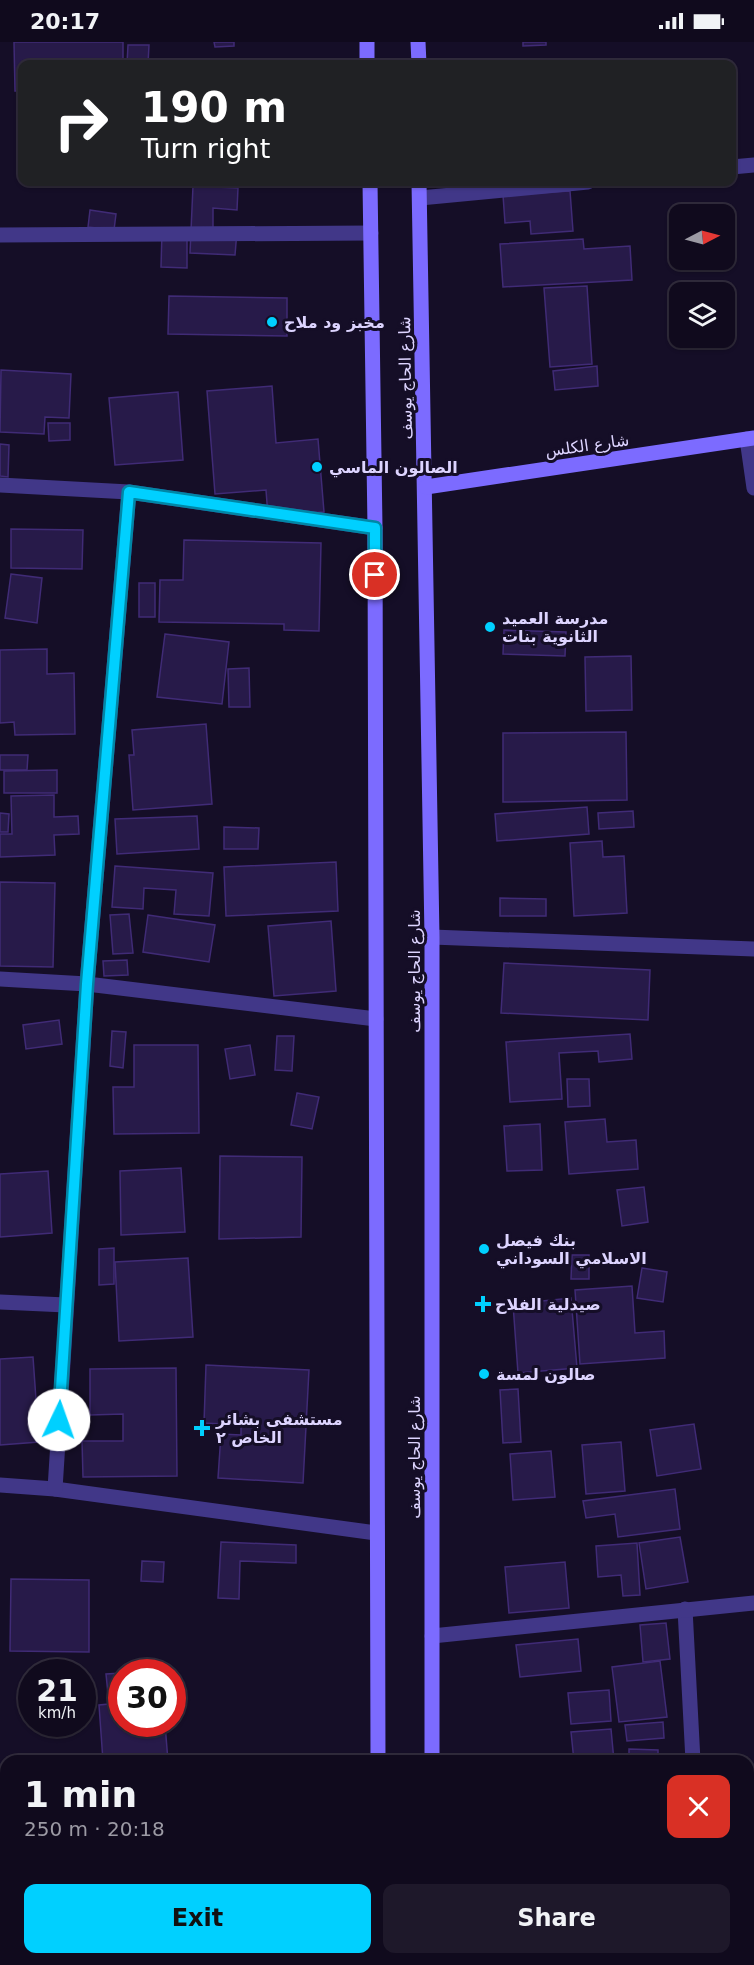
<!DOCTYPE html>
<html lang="en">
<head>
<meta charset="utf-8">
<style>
	body { margin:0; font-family:"DejaVu Sans",Vazirmatn,sans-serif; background:#1e182a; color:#f1f3f6; height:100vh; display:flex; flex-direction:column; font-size:22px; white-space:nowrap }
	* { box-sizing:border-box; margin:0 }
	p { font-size:20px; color:#9c9aa4 }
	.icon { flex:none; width:33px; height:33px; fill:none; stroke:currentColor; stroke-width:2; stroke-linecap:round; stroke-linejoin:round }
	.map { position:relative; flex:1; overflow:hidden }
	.side { position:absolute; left:0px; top:1713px; width:754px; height:210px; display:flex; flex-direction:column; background:#100a1d; border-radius:18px 18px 0 0; box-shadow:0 2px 4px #0004,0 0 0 2px #302b3b }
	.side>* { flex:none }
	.banner { position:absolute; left:18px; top:18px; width:718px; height:126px; border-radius:12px; box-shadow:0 2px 4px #0004,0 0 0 2px #302b3b; background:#202124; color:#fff; overflow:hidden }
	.needle { width:39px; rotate:84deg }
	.fabs { position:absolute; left:669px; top:162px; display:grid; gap:12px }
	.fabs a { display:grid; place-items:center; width:66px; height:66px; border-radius:12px; background:#100a1d; box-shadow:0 2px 4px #0004,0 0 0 2px #302b3b; font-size:30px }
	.speed { position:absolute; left:18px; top:1617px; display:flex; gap:12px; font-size:30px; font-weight:700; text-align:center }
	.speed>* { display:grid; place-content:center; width:78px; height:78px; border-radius:50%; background:#100a1d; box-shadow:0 2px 4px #0004,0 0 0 2px #302b3b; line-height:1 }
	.speed small { font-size:15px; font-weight:400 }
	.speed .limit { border:9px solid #d22; background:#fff; color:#111 }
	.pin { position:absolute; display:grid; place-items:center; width:51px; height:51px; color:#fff; margin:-26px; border:3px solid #fff; border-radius:50%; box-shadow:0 2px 6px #0007 }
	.me { position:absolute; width:66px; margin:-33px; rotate:3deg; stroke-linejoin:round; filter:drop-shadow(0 0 4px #0008) }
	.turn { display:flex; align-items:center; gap:21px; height:126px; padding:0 24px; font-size:27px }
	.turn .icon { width:78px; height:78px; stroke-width:2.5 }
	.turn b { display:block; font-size:42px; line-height:51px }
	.round { display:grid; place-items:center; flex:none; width:63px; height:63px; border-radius:12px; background:#1e182a }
	.headline { display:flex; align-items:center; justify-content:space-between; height:102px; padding:0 24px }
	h1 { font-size:36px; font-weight:600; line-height:45px }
	.primary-button { display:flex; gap:12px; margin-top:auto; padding:12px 24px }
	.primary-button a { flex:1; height:69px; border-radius:12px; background:#00d0ff; color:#111; font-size:24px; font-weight:600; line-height:69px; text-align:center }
	.primary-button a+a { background:#1e182a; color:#f1f3f6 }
	.status { display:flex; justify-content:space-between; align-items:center; height:42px; padding:0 30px; background:#100a1d; direction:ltr }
	.status svg { height:16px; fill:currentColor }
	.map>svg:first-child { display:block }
	.building { fill:#271a49; stroke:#402b76; stroke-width:1.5 }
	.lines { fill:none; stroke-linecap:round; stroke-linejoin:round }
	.street { stroke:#413788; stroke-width:15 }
	.secondary { stroke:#7c6bff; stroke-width:15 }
	.route-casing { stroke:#0087a6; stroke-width:15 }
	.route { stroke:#00d0ff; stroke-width:10 }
	.poi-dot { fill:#00d0ff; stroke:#150e27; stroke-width:2 }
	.labels { text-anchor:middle; stroke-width:6; stroke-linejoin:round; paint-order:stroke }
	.poi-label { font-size:16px; font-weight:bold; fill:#ddd4ff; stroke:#150e27; text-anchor:start }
	.street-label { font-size:16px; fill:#ddd4ff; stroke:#150e27 }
</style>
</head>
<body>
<div class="status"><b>20:17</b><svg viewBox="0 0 49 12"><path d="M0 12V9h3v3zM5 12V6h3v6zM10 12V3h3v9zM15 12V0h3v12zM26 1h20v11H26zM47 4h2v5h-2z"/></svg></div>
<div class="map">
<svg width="754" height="1923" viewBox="0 0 754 1923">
	<rect width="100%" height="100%" fill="#150e27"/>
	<g class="building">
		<polygon points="14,0 123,0 123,22 22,22 22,49 15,49"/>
		<polygon points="214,0 234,0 234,4 215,5"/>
		<polygon points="523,0 546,0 546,3 523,4"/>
		<polygon points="128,3 149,3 148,22 127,22"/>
		<polygon points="18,70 22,70 22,115 17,115"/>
		<polygon points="94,140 124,140 124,143 95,144"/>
		<polygon points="193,144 238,146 237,168 213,166 213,188 237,189 235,213 190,211"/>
		<polygon points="570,149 573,189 531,192 530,179 505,181 503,153"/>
		<polygon points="90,168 116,172 114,188 88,185"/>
		<polygon points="162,190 187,190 187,226 161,225"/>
		<polygon points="583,197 584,207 630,204 632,238 503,245 500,202"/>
		<polygon points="587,244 592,322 550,325 544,246"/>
		<polygon points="169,254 287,256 287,294 168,292"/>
		<polygon points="597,324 598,344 555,348 553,329"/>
		<polygon points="1,328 71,332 69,376 45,375 44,392 0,390"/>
		<polygon points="272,344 276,401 318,397 324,470 268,474 266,448 215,452 207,349"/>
		<polygon points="178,350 183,418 115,423 109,356"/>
		<polygon points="48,381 70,381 70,398 49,399"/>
		<polygon points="0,402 9,403 8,435 0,434"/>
		<polygon points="11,487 83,488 82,527 11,526"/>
		<polygon points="184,498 321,501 319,589 284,588 284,582 159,580 160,538 183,538"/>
		<polygon points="11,532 42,536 37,581 5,576"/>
		<rect x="139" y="541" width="16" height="34"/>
		<polygon points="504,588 566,590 565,614 503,612"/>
		<polygon points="165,592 229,600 222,662 157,655"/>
		<polygon points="47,607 47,632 74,631 75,692 15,693 14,680 0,681 0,608"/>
		<polygon points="631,614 632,668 586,669 585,615"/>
		<polygon points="249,626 250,665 229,665 228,627"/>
		<polygon points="206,682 212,762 133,768 129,713 134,713 132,688"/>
		<polygon points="626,690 627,758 503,760 503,691"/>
		<polygon points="0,713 28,713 27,728 0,728"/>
		<polygon points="57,728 57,751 4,751 4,729"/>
		<polygon points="54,753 54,775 78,774 79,792 54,793 55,813 0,815 0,792 12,792 11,754"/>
		<polygon points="587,765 589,792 497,799 495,772"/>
		<polygon points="633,769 634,785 599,787 598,771"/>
		<polygon points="0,771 9,772 8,790 0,790"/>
		<polygon points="197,774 199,807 117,812 115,777"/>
		<polygon points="224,785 259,786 258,807 224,807"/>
		<polygon points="602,799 603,815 624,814 627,871 574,874 570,801"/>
		<polygon points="336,820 338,869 226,874 224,825"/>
		<polygon points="115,824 213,831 209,874 174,872 176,848 144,846 143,867 112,865"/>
		<polygon points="0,840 55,841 53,925 0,924"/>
		<polygon points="500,856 546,857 546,874 500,874"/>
		<polygon points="129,872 133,911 113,912 110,873"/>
		<polygon points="148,873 215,883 209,920 143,910"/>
		<polygon points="331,879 336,949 274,954 268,884"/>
		<polygon points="127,918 128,933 104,934 103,919"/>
		<polygon points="504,921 650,928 648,978 501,971"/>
		<polygon points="59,978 62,1002 26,1007 23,983"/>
		<polygon points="112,989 126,990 123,1026 110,1024"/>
		<polygon points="630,992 632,1017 599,1020 598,1009 559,1011 562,1057 510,1060 506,1000"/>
		<polygon points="277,994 294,994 292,1029 275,1028"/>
		<polygon points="134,1003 198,1003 199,1091 114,1092 113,1045 134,1045"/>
		<polygon points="250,1003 255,1033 230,1037 225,1007"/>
		<polygon points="567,1037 589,1037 590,1064 568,1065"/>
		<polygon points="297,1051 319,1055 312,1087 291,1083"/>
		<polygon points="605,1077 607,1100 636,1098 638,1127 569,1132 565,1080"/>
		<polygon points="540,1082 542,1128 507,1129 504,1084"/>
		<polygon points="220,1114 302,1115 301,1195 219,1197"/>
		<polygon points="181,1126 185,1190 121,1193 120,1129"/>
		<polygon points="48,1129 52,1191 0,1195 0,1132"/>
		<polygon points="644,1145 648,1180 622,1184 617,1148"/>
		<polygon points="114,1206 114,1242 99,1243 99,1207"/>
		<polygon points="572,1213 589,1213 589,1237 571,1237"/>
		<polygon points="188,1216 193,1295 119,1299 115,1220"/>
		<polygon points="642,1226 667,1230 663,1260 637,1256"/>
		<polygon points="632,1244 635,1291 664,1289 665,1316 580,1322 575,1248"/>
		<polygon points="571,1256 577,1326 518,1331 513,1262"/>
		<polygon points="33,1315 39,1400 0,1403 0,1317"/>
		<polygon points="206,1323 309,1328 303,1441 218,1436 221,1392 241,1393 241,1383 204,1381"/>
		<polygon points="176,1326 177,1434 83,1435 82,1399 123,1399 123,1372 90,1373 90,1327"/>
		<polygon points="518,1347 521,1400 503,1401 500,1348"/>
		<polygon points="694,1382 701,1427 657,1434 650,1388"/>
		<polygon points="621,1400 625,1449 586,1452 582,1403"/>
		<polygon points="551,1409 555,1455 513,1458 510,1412"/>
		<polygon points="675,1447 680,1487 618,1495 615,1472 586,1476 583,1459"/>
		<polygon points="680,1495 688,1540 646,1547 639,1501"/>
		<polygon points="221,1500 296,1503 296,1521 240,1519 239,1557 218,1556"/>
		<polygon points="637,1501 640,1553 623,1554 621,1533 598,1535 596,1504"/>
		<polygon points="142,1519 164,1520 163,1540 141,1539"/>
		<polygon points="565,1520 569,1566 509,1571 505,1525"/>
		<polygon points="11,1537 89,1538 89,1610 10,1609"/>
		<polygon points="666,1581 670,1617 643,1620 640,1583"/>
		<polygon points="578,1597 581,1629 520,1635 516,1603"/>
		<polygon points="660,1619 667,1675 619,1680 612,1625"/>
		<polygon points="161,1628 161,1630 122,1630"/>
		<polygon points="122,1631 122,1682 165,1682 168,1719 103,1719 99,1663 109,1662 106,1632"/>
		<polygon points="609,1648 611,1679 571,1682 568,1651"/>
		<polygon points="663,1680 664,1696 627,1699 625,1683"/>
		<polygon points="611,1687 614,1719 574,1719 571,1690"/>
		<polygon points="629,1707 658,1708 658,1719 629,1719"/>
		<polygon points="554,1716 554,1719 531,1719"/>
		<rect x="160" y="1917" width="115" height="6"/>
		<polygon points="513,1917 605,1917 606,1923 513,1923"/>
	</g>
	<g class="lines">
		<g class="street">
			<polyline points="732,125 754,123"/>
			<polyline points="420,156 588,140"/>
			<polyline points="0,193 371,191"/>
			<polyline points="747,397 754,446"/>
			<polyline points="0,443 129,450 375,486"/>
			<polyline points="432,895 754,907"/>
			<polyline points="0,937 87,942 376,977"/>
			<polyline points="0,1260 66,1263"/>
			<polyline points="0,1443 55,1447 376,1491"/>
			<polyline points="55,1447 87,942 129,450"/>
			<polyline points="685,1567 693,1719"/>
			<polyline points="432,1594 754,1561"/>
			<polyline points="0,1742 6,1743"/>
			<polyline points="702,1917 703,1923"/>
		</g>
		<g class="secondary">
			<polyline points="367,0 367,22"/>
			<polyline points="418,0 419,22"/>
			<polyline points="370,140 375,486 378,1719"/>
			<polyline points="419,140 432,895 432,1719"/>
			<polyline points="426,445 754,396"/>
			<polyline points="380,1917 380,1923"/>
			<polyline points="433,1917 433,1923"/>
		</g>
	</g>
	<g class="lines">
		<g class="route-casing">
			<polyline id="route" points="59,1378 87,942 129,450 375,486 375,533"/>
		</g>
		<use href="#route" class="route"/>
	</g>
	<g class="poi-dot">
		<circle cx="272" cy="280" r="6"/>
		<circle cx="317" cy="425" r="6"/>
		<circle cx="490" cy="585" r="6"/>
		<circle cx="484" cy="1207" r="6"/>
		<path d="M480 1253h6v6h6v6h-6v6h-6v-6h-6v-6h6z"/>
		<circle cx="484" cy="1332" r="6"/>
		<path d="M199 1377h6v6h6v6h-6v6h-6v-6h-6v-6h6z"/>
	</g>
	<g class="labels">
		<g class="poi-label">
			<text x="284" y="286">مخبز ود ملاح</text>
			<text x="329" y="431">الصالون الماسي</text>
			<text x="502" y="582">مدرسة العميد<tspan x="502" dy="18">الثانوية بنات</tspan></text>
			<text x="496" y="1204">بنك فيصل<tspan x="496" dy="18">الاسلامي السوداني</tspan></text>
			<text x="495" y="1268">صيدلية الفلاح</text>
			<text x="496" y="1338">صالون لمسة</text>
			<text x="216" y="1383">مستشفى بشائر<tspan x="216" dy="18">الخاص ٢</tspan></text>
		</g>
		<g class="street-label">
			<text transform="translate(405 336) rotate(-91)" y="6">شارع الحاج يوسف</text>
			<text transform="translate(587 403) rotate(-8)" y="6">شارع الكلس</text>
			<text transform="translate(414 929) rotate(-90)" y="6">شارع الحاج يوسف</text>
			<text transform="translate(414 1415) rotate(-90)" y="6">شارع الحاج يوسف</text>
		</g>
	</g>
</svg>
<div class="fabs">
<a><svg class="needle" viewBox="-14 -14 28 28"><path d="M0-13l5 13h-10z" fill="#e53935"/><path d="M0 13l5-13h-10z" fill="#9c9aa4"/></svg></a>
<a><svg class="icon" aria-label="layers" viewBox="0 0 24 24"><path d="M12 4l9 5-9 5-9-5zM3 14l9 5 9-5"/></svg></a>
</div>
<div class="speed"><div>21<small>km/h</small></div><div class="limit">30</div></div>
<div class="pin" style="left:375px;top:533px;background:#d93025"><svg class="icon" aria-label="arrive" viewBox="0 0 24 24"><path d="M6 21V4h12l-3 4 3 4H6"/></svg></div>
<svg class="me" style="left:59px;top:1378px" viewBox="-20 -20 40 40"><circle r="19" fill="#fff"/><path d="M0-13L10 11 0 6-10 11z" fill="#00d0ff"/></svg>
<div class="banner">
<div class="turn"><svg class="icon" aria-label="right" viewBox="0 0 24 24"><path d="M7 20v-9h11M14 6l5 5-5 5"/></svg><div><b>190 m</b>Turn right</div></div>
</div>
<section class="side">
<div class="headline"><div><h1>1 min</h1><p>250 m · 20:18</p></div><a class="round" style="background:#d93025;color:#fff"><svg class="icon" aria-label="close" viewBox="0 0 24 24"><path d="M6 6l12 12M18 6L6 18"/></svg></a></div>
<div class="primary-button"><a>Exit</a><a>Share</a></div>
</section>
</div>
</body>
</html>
